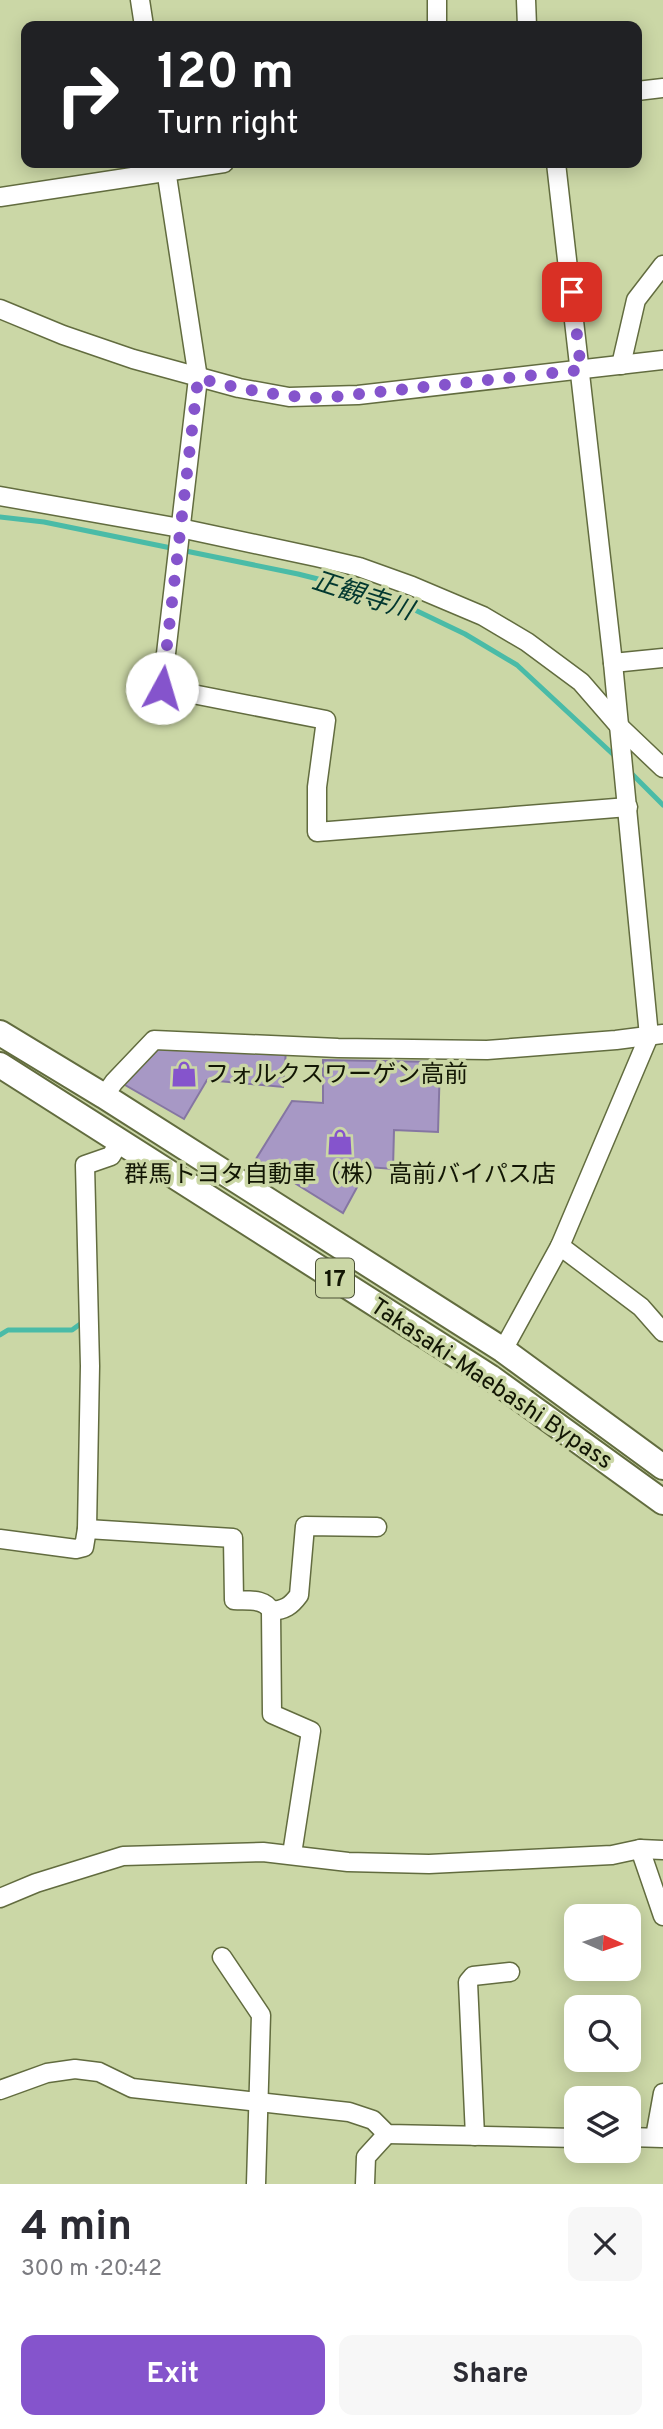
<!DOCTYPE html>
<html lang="en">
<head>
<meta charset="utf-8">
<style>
	body { margin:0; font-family:Overpass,"Noto Sans JP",sans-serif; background:#f7f7f7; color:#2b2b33; height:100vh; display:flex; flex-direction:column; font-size:26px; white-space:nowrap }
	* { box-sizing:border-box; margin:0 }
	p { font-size:23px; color:#7c7c81 }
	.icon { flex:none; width:38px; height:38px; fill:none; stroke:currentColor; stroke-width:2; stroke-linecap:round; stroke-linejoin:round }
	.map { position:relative; height:2184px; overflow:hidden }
	.side { display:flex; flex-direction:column; background:#fff; flex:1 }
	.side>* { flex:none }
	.top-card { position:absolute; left:21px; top:21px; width:621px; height:147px; border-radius:14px; box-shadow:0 4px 18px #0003; background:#202124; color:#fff; overflow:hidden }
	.needle { width:46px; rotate:93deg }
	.controls { position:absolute; left:564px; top:1904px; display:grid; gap:14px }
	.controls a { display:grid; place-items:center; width:77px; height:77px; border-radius:14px; background:#fff; box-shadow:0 4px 18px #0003; font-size:35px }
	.pin { position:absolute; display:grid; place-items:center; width:60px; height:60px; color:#fff; margin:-30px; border-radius:14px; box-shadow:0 4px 10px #0006 }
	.me { position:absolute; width:77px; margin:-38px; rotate:6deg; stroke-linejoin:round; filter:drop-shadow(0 0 5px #0008) }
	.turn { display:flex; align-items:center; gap:24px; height:147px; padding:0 21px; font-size:32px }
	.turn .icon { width:91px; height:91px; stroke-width:2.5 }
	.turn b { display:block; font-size:49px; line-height:60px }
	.round { display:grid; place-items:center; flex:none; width:74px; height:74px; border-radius:14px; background:#f7f7f7 }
	.overview { display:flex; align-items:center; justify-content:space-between; height:119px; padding:0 21px }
	h1 { font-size:42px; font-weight:700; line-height:52px }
	.action { display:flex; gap:14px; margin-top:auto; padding:14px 21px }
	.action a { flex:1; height:80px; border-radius:14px; background:#8554cc; color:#fff; font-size:28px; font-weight:700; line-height:80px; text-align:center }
	.action a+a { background:#f7f7f7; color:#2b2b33 }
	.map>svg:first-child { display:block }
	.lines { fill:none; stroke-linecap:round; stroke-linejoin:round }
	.stream { stroke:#4abba7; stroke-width:5 }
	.building { fill:#a798c5; stroke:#8576a2; stroke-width:2 }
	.minor-casing { stroke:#626c3f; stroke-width:21 }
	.highway-casing { stroke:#626c3f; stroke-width:28 }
	.minor { stroke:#fff; stroke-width:18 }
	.highway { stroke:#fff; stroke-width:24 }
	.route { stroke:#8554cc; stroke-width:12; stroke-dasharray:0 21.6 }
	.labels { text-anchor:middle; stroke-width:7; stroke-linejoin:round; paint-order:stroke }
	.shield { fill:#cbd7a6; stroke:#4a5035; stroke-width:2 }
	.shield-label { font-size:23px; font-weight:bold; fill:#121604 }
	.poi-label { font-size:24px; fill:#121604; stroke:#cbd7a6; text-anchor:start }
	.street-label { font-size:24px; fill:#121604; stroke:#cbd7a6 }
	.water-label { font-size:26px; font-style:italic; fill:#023830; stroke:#cbd7a6 }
</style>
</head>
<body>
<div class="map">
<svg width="663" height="2184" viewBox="0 0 663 2184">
	<rect width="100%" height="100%" fill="#cbd7a6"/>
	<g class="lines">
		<g class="stream">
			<polyline points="0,517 44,522 298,574 350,587 415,610 465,634 517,665 617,758"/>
			<polyline points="628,770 663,805"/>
			<polyline points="0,1335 8,1330 72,1330 83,1322"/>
		</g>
	</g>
	<g class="building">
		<polygon points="156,1046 286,1051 283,1087 207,1080 184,1119 120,1082"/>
		<polygon points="323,1060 440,1062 438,1132 394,1130 393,1169 368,1167 343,1213 256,1159 292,1101 323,1103"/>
	</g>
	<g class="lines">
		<g class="minor-casing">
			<g id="minor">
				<polyline points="140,0 144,26"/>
				<polyline points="437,0 437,26"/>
				<polyline points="526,0 527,26"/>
				<polyline points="637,91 663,88"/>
				<polyline points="165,163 198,378 162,688 326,720 317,787 317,832 628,807"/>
				<polyline points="0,197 224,163"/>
				<polyline points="0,309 63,335 133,359 239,388 289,397 358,395 663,360"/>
				<polyline points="621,365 636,300 663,265"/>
				<polyline points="0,496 180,528 316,557 359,567 412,586 483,616 527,642 581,682 620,727 663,768"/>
				<polyline points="613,663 663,658"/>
				<polyline points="104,1096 114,1082 154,1040 338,1048 487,1050 616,1040 663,1034"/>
				<polyline points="560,1246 641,1307 663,1332"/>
				<polyline points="503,1350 560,1246 649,1036 613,663 556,163"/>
				<path d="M87,1529L233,1538L234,1600C248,1601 265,1598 271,1611L272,1714L311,1731L292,1854"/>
				<polyline points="0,1539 76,1549 84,1547 87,1529 90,1366 85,1165 111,1156 120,1141"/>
				<path d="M271,1611C285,1610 291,1606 299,1595L305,1526L377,1527"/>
				<polyline points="640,1849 663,1916"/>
				<polyline points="0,1898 36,1883 123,1856 263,1852 348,1862 429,1864 612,1855 640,1849 663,1850"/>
				<polyline points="222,1957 261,2015 256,2184"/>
				<polyline points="0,2090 47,2073 75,2069 99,2072 132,2088 349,2112 373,2120 387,2134 576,2138"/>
				<polyline points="475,2136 468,1982 473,1976 510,1972"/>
				<polyline points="628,2137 663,2138"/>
				<polyline points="655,2137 663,2093"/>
				<polyline points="365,2184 366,2157 387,2134"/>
			</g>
		</g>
		<g class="highway-casing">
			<g id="highway">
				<polyline points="0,1033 104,1096 503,1350 663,1467"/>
				<polyline points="0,1065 490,1377 663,1502"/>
			</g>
		</g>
		<use href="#minor" class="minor"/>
		<use href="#highway" class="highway"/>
	</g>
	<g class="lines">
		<path class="route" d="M162,688L198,378C240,389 280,397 323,398L581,370L572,292"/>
	</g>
	<defs>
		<g id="shop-bare" transform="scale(2.1)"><path d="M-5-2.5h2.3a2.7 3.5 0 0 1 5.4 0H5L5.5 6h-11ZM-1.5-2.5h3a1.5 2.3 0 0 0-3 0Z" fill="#8554cc" stroke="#cbd7a6" stroke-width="2.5" paint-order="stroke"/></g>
	</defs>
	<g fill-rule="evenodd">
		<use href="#shop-bare" x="184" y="1074"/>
		<use href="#shop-bare" x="340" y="1142"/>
	</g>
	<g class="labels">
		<rect class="shield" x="316" y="1258.5" width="38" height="39" rx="5"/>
		<g class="shield-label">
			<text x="335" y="1286">17</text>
		</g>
		<g class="poi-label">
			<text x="205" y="1082">フォルクスワーゲン高前</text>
			<text x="340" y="1182" text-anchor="middle">群馬トヨタ自動車（株）高前バイパス店</text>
		</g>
		<g class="street-label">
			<text transform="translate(492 1383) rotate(34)" y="8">Takasaki-Maebashi Bypass</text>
		</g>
		<g class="water-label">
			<text transform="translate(363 595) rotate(18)" y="9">正観寺川</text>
		</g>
	</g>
</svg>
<div class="controls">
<a><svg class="needle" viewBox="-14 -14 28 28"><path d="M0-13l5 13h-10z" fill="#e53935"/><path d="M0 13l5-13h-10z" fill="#7c7c81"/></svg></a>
<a><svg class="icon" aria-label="search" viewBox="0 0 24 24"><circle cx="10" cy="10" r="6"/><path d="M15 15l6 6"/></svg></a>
<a><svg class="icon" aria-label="layers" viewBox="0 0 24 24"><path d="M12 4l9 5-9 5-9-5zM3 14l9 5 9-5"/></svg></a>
</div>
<div class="pin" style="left:572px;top:292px;background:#d93025"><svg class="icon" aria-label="arrive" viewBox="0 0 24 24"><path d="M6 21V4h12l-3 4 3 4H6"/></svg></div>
<svg class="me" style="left:162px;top:688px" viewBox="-20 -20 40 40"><circle r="19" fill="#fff"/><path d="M0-13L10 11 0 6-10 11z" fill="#8554cc"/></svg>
<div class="top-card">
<div class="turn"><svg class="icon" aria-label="right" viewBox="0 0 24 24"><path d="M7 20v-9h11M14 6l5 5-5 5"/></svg><div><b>120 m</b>Turn right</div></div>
</div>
</div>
<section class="side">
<div class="overview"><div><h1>4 min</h1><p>300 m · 20:42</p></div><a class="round"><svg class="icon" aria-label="close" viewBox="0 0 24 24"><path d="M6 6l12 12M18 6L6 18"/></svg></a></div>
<div class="action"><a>Exit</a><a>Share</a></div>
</section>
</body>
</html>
